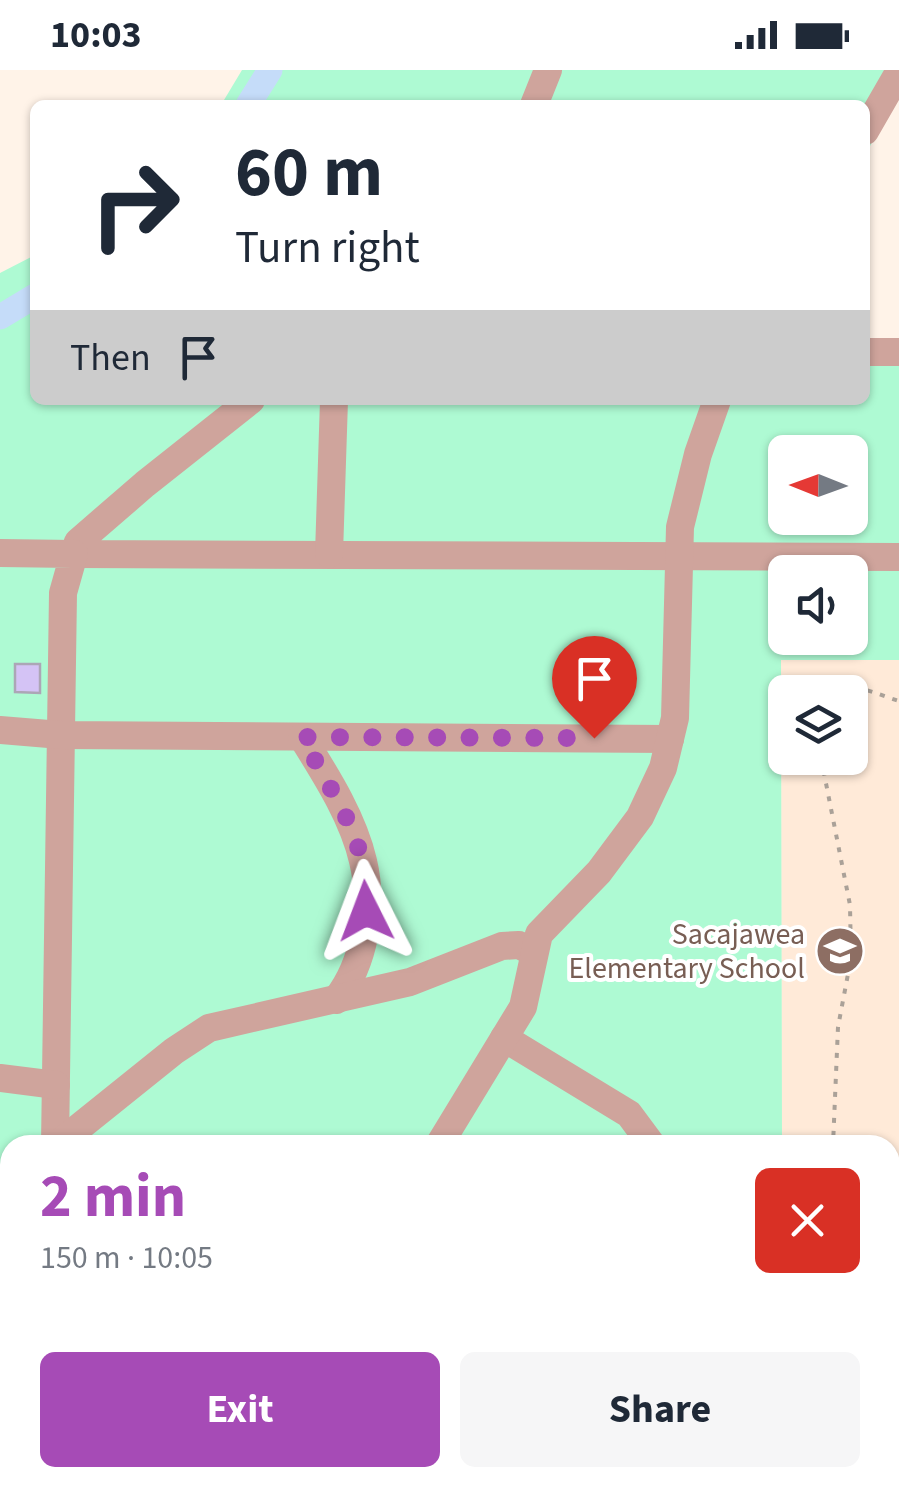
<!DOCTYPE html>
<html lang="en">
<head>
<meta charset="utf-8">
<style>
	body { margin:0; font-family:"Source Sans 3",sans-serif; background:#f6f6f7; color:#1f2937; height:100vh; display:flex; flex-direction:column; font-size:38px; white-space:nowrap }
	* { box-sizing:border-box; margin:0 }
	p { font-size:32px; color:#747a83 }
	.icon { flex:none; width:55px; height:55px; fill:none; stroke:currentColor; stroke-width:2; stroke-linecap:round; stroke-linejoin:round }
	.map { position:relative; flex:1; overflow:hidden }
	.panel { position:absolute; left:0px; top:1065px; width:900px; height:352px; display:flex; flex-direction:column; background:#fff; border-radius:30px 30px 0 0; box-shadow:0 2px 8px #0004 }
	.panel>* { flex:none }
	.guide { position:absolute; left:30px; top:30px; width:840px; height:305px; border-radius:15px; box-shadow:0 2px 8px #0004; background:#fff; color:#1f2937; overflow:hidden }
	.needle { width:65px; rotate:271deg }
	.controls { position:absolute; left:768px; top:365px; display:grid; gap:20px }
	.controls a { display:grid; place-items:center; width:100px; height:100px; border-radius:15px; background:#fff; box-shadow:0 2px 8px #0004; font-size:50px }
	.pin { position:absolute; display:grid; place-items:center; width:85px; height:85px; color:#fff; margin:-102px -42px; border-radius:50% 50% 50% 0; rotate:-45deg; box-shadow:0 0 10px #0007 }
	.pin .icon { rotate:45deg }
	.me { position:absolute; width:110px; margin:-55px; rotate:357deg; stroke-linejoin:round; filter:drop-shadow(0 0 8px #0008) }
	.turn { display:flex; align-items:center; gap:35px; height:210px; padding:0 40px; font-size:45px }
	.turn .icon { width:130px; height:130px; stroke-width:2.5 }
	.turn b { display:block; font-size:70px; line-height:85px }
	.then { display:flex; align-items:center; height:95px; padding:0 40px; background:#0003; gap:20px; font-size:38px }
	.round { display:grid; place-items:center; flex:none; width:105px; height:105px; border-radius:15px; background:#f6f6f7 }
	.summary { display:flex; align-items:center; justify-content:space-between; height:170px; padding:0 40px }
	h1 { font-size:60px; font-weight:700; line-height:75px; color:#a64bb6 }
	.action { display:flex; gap:20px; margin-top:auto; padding:20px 40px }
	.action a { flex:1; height:115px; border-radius:15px; background:#a64bb6; color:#fff; font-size:40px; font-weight:700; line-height:115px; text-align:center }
	.action a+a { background:#f6f6f7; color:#1f2937 }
	.status { display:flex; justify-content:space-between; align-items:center; height:70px; padding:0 50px; background:#fff; direction:ltr }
	.status svg { height:28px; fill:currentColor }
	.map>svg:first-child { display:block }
	.built { fill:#ffead8; fill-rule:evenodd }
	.green { fill:#aefad3; fill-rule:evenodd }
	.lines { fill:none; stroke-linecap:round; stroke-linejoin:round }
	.canal { stroke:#c5dcf9; stroke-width:25 }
	.building { fill:#d4c3f5; stroke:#aca6b6; stroke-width:2.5 }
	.path { stroke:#aaa198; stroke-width:4; stroke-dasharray:5 8; stroke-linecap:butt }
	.minor { stroke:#cfa49c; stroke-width:28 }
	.route { stroke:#a64bb6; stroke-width:18; stroke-dasharray:0 32.4 }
	.labels { text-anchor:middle; stroke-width:8; stroke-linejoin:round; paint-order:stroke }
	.education-label { font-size:30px; fill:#785e54; stroke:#fff; text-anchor:end }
</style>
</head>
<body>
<div class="status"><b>10:03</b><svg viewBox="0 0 49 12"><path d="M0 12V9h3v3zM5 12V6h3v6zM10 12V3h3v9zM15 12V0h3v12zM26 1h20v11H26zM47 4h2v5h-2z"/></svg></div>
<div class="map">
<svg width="899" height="1417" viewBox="0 0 899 1417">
	<rect width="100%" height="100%" fill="#fff3e8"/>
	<path class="built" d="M781,589L899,590V1319H890V1075H782ZM785,622H850V688H785Z"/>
	<g class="green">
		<polygon points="242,0 899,0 899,24 865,85 865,35 221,35"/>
		<path d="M35,185V330H865V271H899V590H781L782,1075H10V1330H0V203ZM785,382H850V448H785ZM785,502H850V568H785Z"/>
	</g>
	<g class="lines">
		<g class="canal">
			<polyline points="248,35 270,0"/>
			<polyline points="0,247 35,226"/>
		</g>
	</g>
	<g class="building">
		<polygon points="15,594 40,594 40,623 15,622"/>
		<rect x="556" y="1408" width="26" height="9"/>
		<polygon points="626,1408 652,1408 651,1417 626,1417"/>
		<rect x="699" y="1408" width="31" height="9"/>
		<rect x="293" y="1409" width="34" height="8"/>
		<rect x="210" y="1410" width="45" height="7"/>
		<rect x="348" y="1411" width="44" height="6"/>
		<polygon points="438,1411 478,1412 478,1417 438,1417"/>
	</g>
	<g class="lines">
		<g class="path">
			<path d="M817,622C843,607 873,623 899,631"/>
			<polyline points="821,688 850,835 851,888 838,957 833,1075"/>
		</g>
		<g class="minor">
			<polyline points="534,35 548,0"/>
			<polyline points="865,61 899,2"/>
			<polyline points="865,282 899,282"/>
			<polyline points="251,330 145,414 78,472 74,484 899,487"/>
			<polyline points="0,483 74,484 63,523 55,1075"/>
			<polyline points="329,484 334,330"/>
			<polyline points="0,660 61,665 670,669"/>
			<path d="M302,667C325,704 353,747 363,791C374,837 365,893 336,930"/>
			<polyline points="504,968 629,1044 652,1075"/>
			<polyline points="0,1008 56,1015"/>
			<polyline points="57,1075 174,981 209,958 410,912 502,876 519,875 533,882"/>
			<polyline points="439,1075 523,937 539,864 599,802 640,747 663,698 675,648 680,457 698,384 717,330"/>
			<polyline points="0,1307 10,1310"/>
			<polyline points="0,1352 10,1353"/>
			<polyline points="890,1355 899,1355"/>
			<polyline points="92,1408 92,1417"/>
			<polyline points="786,1417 786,1408"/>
		</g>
	</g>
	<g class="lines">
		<polyline class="route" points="366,841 364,792 344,742 302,667 594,668"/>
	</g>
	<defs>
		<g id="school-disc" transform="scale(2.5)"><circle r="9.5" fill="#8d6e63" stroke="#fff"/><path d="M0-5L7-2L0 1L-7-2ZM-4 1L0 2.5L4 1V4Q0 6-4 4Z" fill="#fff"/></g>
	</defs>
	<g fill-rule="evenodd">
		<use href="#school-disc" x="840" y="881"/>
	</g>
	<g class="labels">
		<g class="education-label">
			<text x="805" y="874">Sacajawea<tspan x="805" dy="34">Elementary School</tspan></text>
		</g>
	</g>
</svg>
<div class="controls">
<a><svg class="needle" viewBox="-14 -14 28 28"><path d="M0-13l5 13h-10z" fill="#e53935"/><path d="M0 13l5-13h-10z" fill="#747a83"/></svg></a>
<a><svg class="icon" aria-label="sound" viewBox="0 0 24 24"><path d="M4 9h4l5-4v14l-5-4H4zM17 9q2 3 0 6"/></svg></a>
<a><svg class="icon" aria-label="layers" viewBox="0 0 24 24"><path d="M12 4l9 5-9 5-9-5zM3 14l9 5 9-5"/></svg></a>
</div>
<div class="pin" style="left:594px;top:668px;background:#d93025"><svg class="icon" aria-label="arrive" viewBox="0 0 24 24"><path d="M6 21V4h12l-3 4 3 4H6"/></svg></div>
<svg class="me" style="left:366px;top:841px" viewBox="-20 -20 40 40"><path d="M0-17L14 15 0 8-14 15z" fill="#a64bb6" stroke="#fff" stroke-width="4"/></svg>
<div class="guide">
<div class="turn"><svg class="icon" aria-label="right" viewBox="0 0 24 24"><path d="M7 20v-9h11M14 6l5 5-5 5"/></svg><div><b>60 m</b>Turn right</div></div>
<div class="then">Then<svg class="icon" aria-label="arrive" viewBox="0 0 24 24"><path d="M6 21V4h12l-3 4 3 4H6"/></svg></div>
</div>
<section class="panel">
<div class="summary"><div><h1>2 min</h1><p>150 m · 10:05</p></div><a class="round" style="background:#d93025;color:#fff"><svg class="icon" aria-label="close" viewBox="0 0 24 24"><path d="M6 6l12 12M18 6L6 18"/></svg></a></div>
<div class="action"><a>Exit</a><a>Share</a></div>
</section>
</div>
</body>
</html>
